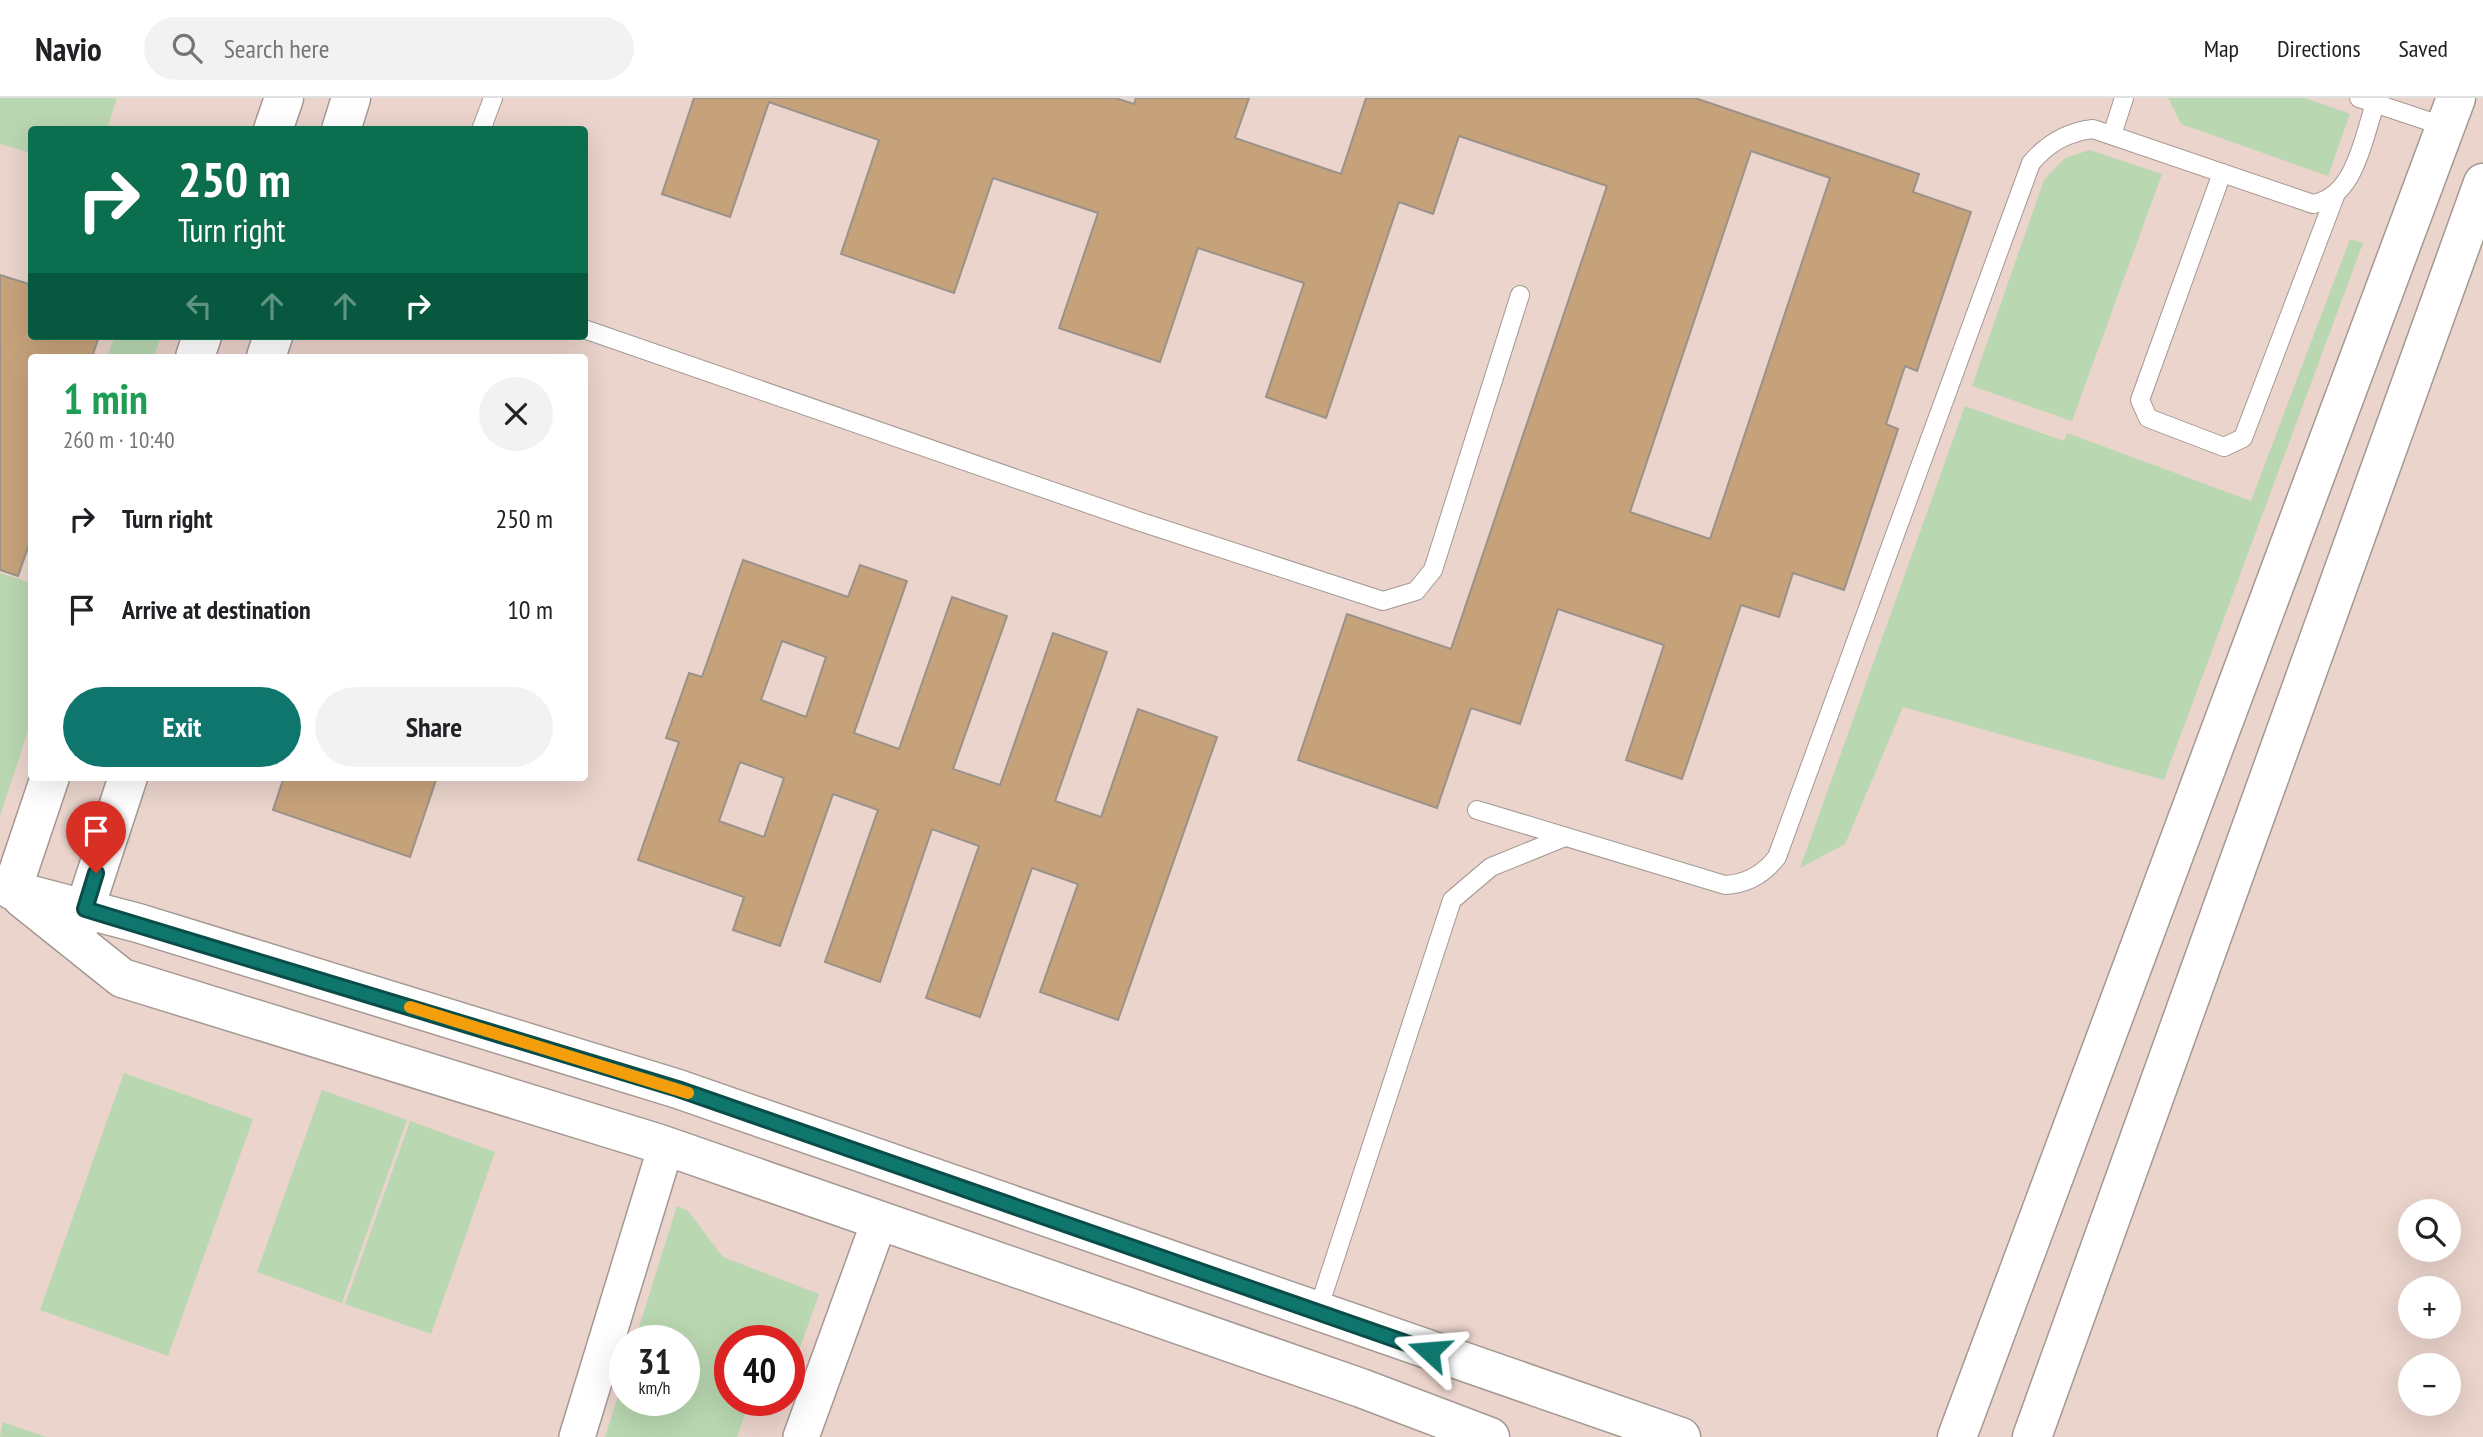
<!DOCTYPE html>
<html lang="en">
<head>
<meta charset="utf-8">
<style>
	body { margin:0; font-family:"PT Sans Narrow",sans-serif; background:#f2f2f2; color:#202124; height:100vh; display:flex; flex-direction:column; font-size:26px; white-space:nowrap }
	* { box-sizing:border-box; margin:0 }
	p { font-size:23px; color:#757577 }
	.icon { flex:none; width:38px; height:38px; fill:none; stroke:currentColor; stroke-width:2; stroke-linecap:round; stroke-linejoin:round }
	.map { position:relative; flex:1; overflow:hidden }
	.details { position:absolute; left:28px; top:256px; width:560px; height:427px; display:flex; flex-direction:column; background:#fff; border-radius:7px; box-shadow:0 7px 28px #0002 }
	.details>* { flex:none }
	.hud { position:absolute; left:28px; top:28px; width:560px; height:214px; border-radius:7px; box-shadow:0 7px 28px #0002; background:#0b6e4f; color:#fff; overflow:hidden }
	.tools { position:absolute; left:2398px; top:1101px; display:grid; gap:14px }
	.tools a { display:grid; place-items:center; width:63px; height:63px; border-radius:50%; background:#fff; box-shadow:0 7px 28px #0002; font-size:35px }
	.speed { position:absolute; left:609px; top:1227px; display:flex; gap:14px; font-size:35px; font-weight:700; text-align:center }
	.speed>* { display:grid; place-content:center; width:91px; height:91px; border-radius:50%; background:#fff; box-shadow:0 7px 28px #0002; line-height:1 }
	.speed small { font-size:18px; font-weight:400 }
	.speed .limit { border:10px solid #d22; background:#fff; color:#111 }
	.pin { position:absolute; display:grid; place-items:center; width:60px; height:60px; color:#fff; margin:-72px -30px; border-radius:50% 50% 50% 0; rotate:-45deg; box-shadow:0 0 7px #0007 }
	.pin .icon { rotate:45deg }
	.me { position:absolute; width:77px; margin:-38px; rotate:289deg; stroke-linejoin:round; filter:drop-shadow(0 0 5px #0008) }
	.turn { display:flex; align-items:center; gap:24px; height:147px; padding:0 35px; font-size:32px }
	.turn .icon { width:91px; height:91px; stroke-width:2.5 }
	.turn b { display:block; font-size:49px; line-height:60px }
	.lanes { display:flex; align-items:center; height:66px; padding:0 35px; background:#0003; justify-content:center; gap:35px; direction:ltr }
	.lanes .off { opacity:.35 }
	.round { display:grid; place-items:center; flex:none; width:74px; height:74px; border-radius:37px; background:#f2f2f2 }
	.summary { display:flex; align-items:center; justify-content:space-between; height:119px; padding:0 35px }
	h1 { font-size:42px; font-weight:800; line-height:52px; color:#1e9e55 }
	.cta { display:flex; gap:14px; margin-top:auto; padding:14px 35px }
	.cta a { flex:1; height:80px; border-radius:42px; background:#0f766e; color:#fff; font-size:28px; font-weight:800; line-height:80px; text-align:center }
	.cta a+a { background:#f2f2f2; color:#202124 }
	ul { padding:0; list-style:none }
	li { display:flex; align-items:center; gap:21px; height:91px; padding:0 35px }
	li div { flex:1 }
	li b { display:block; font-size:26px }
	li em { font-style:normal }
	header { display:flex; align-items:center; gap:42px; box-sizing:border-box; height:98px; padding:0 35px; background:#fff; border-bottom:2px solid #e0e0e0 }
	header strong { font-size:33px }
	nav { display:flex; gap:38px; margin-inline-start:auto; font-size:24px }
	.search { width:490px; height:63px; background:#f2f2f2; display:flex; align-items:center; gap:18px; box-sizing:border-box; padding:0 24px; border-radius:38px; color:#757577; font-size:26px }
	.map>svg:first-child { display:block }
	.built { fill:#ead4cc; fill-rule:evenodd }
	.green { fill:#b9d7b1 }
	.building { fill:#c6a27b; stroke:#9a9289; stroke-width:2; fill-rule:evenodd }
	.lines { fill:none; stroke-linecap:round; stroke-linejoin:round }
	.lane-casing { stroke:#a49893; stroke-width:20 }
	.street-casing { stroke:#a49893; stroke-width:38 }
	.secondary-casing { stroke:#a49893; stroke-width:41 }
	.lane { stroke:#fff; stroke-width:18 }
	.street { stroke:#fff; stroke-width:35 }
	.secondary { stroke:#fff; stroke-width:38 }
	.route-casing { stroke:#0a4d48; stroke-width:18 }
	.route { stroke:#0f766e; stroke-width:12 }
	.slow { stroke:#f59e0b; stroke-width:12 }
</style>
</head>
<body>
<header>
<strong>Navio</strong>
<div class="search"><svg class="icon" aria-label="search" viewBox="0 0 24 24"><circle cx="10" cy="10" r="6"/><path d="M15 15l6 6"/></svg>Search here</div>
<nav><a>Map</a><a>Directions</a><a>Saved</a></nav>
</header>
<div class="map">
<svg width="2483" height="1339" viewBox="0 0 2483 1339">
	<rect width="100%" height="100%" fill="#f0e2dd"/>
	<path class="built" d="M0,0H2483V1339H0ZM32,32H584V238H32ZM32,259H584V679H32ZM2410,1113H2448V1152H2410ZM2410,1190H2448V1228H2410ZM625,1242H684V1302H625ZM730,1242H789V1302H730ZM2410,1267H2448V1306H2410Z"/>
	<g class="green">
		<polygon points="0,0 117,0 107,31 32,32 31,55 0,46"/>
		<polygon points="2168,0 2305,0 2350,16 2328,78 2181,26"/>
		<polygon points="2090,52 2162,76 2072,323 1972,288 2044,82 2065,60"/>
		<polygon points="2350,141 2363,145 2164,682 1903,609 1845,746 1800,770 1965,308 2064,343 2067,335 2251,403"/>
		<polygon points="115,238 161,238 154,259 107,259"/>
		<polygon points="0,475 31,485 31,624 0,718"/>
		<polygon points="124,975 253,1021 168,1258 40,1212"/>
		<polygon points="322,992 407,1022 342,1205 257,1174"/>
		<polygon points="410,1023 495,1054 431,1236 345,1206"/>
		<polygon points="677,1108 688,1113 723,1159 819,1196 794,1266 789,1265 789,1242 730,1242 730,1302 750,1302 737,1339 605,1339 625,1276 625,1302 684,1302 684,1242 635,1242"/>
		<polygon points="3,1324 46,1339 0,1339"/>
	</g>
	<g class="building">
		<path d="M694,0H1115L1134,6L1136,0H1249L1235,40L1341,76L1366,0H1695L1919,76L1913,94L1971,114L1917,273L1905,268L1886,326L1898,331L1844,492L1793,475L1779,519L1741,507L1682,681L1626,662L1664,547L1558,511L1520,626L1471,610L1437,710L1298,662L1347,516L1451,551L1607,88L1459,38L1433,116L1399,104L1326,320L1266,299L1304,185L1198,150L1160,264L1059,230L1098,115L993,80L954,195L841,156L879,42L769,4L730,119L662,96ZM1751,53L1830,80L1710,441L1630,414Z"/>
		<polygon points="0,177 32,187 32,238 99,238 92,259 32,259 32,438 18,478 0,472"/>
		<path d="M743,462L848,499L860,467L907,483L854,635L899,651L952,499L1007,518L953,671L1000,687L1053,535L1107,554L1055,703L1101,719L1138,611L1217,639L1118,922L1040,894L1078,786L1032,770L980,919L926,900L979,748L932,731L880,884L825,864L878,712L833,696L780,848L733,832L744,799L638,762L679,644L666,640L689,575L702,579ZM782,543L826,559L806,619L761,602ZM740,664L784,680L764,739L719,723Z"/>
		<polygon points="284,679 437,679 410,759 273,712"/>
	</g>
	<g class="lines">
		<g class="lane-casing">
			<g id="lane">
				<polyline points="2359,0 2446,29"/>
				<polyline points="481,32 493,0"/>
				<polyline points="2112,37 2124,0"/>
				<polyline points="2222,75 2140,302 2148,320 2224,349 2243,340 2335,98"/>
				<polyline points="584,231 1138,423 1383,503 1416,493 1433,472 1520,197"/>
				<path d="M1477,712L1725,787C1746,786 1764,776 1777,759L2031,65C2048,45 2067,34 2093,31L2313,106C2355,99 2363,41 2375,6"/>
				<polyline points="1317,1215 1452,802 1491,769 1565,739"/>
			</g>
		</g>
		<g class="street-casing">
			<g id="street">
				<polyline points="577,1339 666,1048"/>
				<polyline points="801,1339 879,1124"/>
			</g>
		</g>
		<g class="secondary-casing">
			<g id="secondary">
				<polyline points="273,32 284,0"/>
				<polyline points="341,32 351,0"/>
				<polyline points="195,259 202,238"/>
				<polyline points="266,259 273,238"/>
				<polyline points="12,792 138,825 678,991 1681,1339"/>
				<polyline points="12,792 50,679"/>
				<polyline points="22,800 122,880 660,1046 1361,1290 1490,1339"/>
				<polyline points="77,834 128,679"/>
				<polyline points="1957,1339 2456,0"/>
				<polyline points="2032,1339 2483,85"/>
			</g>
		</g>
		<use href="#lane" class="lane"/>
		<use href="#street" class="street"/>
		<use href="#secondary" class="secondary"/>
	</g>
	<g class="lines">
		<g class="route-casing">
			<polyline id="route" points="96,775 85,811 678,991 1429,1253"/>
		</g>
		<use href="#route" class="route"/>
		<polyline class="slow" points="410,909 688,995"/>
	</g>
</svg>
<div class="tools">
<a><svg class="icon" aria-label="search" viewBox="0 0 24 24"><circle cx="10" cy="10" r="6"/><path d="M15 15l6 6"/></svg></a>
<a>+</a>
<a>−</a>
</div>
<div class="speed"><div>31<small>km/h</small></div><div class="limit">40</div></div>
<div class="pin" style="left:96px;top:775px;background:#d93025"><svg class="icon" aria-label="arrive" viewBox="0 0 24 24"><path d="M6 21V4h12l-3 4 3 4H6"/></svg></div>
<svg class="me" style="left:1429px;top:1253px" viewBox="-20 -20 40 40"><path d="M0-17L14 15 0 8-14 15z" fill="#0f766e" stroke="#fff" stroke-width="4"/></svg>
<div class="hud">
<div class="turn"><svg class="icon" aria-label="right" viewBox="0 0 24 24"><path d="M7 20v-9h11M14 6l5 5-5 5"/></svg><div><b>250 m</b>Turn right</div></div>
<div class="lanes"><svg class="icon off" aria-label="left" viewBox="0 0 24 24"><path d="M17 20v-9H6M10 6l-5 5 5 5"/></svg><svg class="icon off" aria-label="ahead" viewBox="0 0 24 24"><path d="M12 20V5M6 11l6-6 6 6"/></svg><svg class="icon off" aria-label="ahead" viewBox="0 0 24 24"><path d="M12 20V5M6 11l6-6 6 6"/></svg><svg class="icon" aria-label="right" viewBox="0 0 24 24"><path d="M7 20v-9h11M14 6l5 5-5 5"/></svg></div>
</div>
<section class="details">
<div class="summary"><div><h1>1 min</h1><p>260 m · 10:40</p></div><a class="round"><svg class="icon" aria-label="close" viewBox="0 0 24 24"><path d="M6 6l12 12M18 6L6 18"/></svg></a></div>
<ul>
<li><svg class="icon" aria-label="right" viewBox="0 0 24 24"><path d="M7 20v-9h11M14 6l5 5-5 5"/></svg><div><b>Turn right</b></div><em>250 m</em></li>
<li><svg class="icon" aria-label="arrive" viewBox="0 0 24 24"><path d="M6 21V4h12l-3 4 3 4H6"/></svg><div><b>Arrive at destination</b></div><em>10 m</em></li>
</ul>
<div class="cta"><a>Exit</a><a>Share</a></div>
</section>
</div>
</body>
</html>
